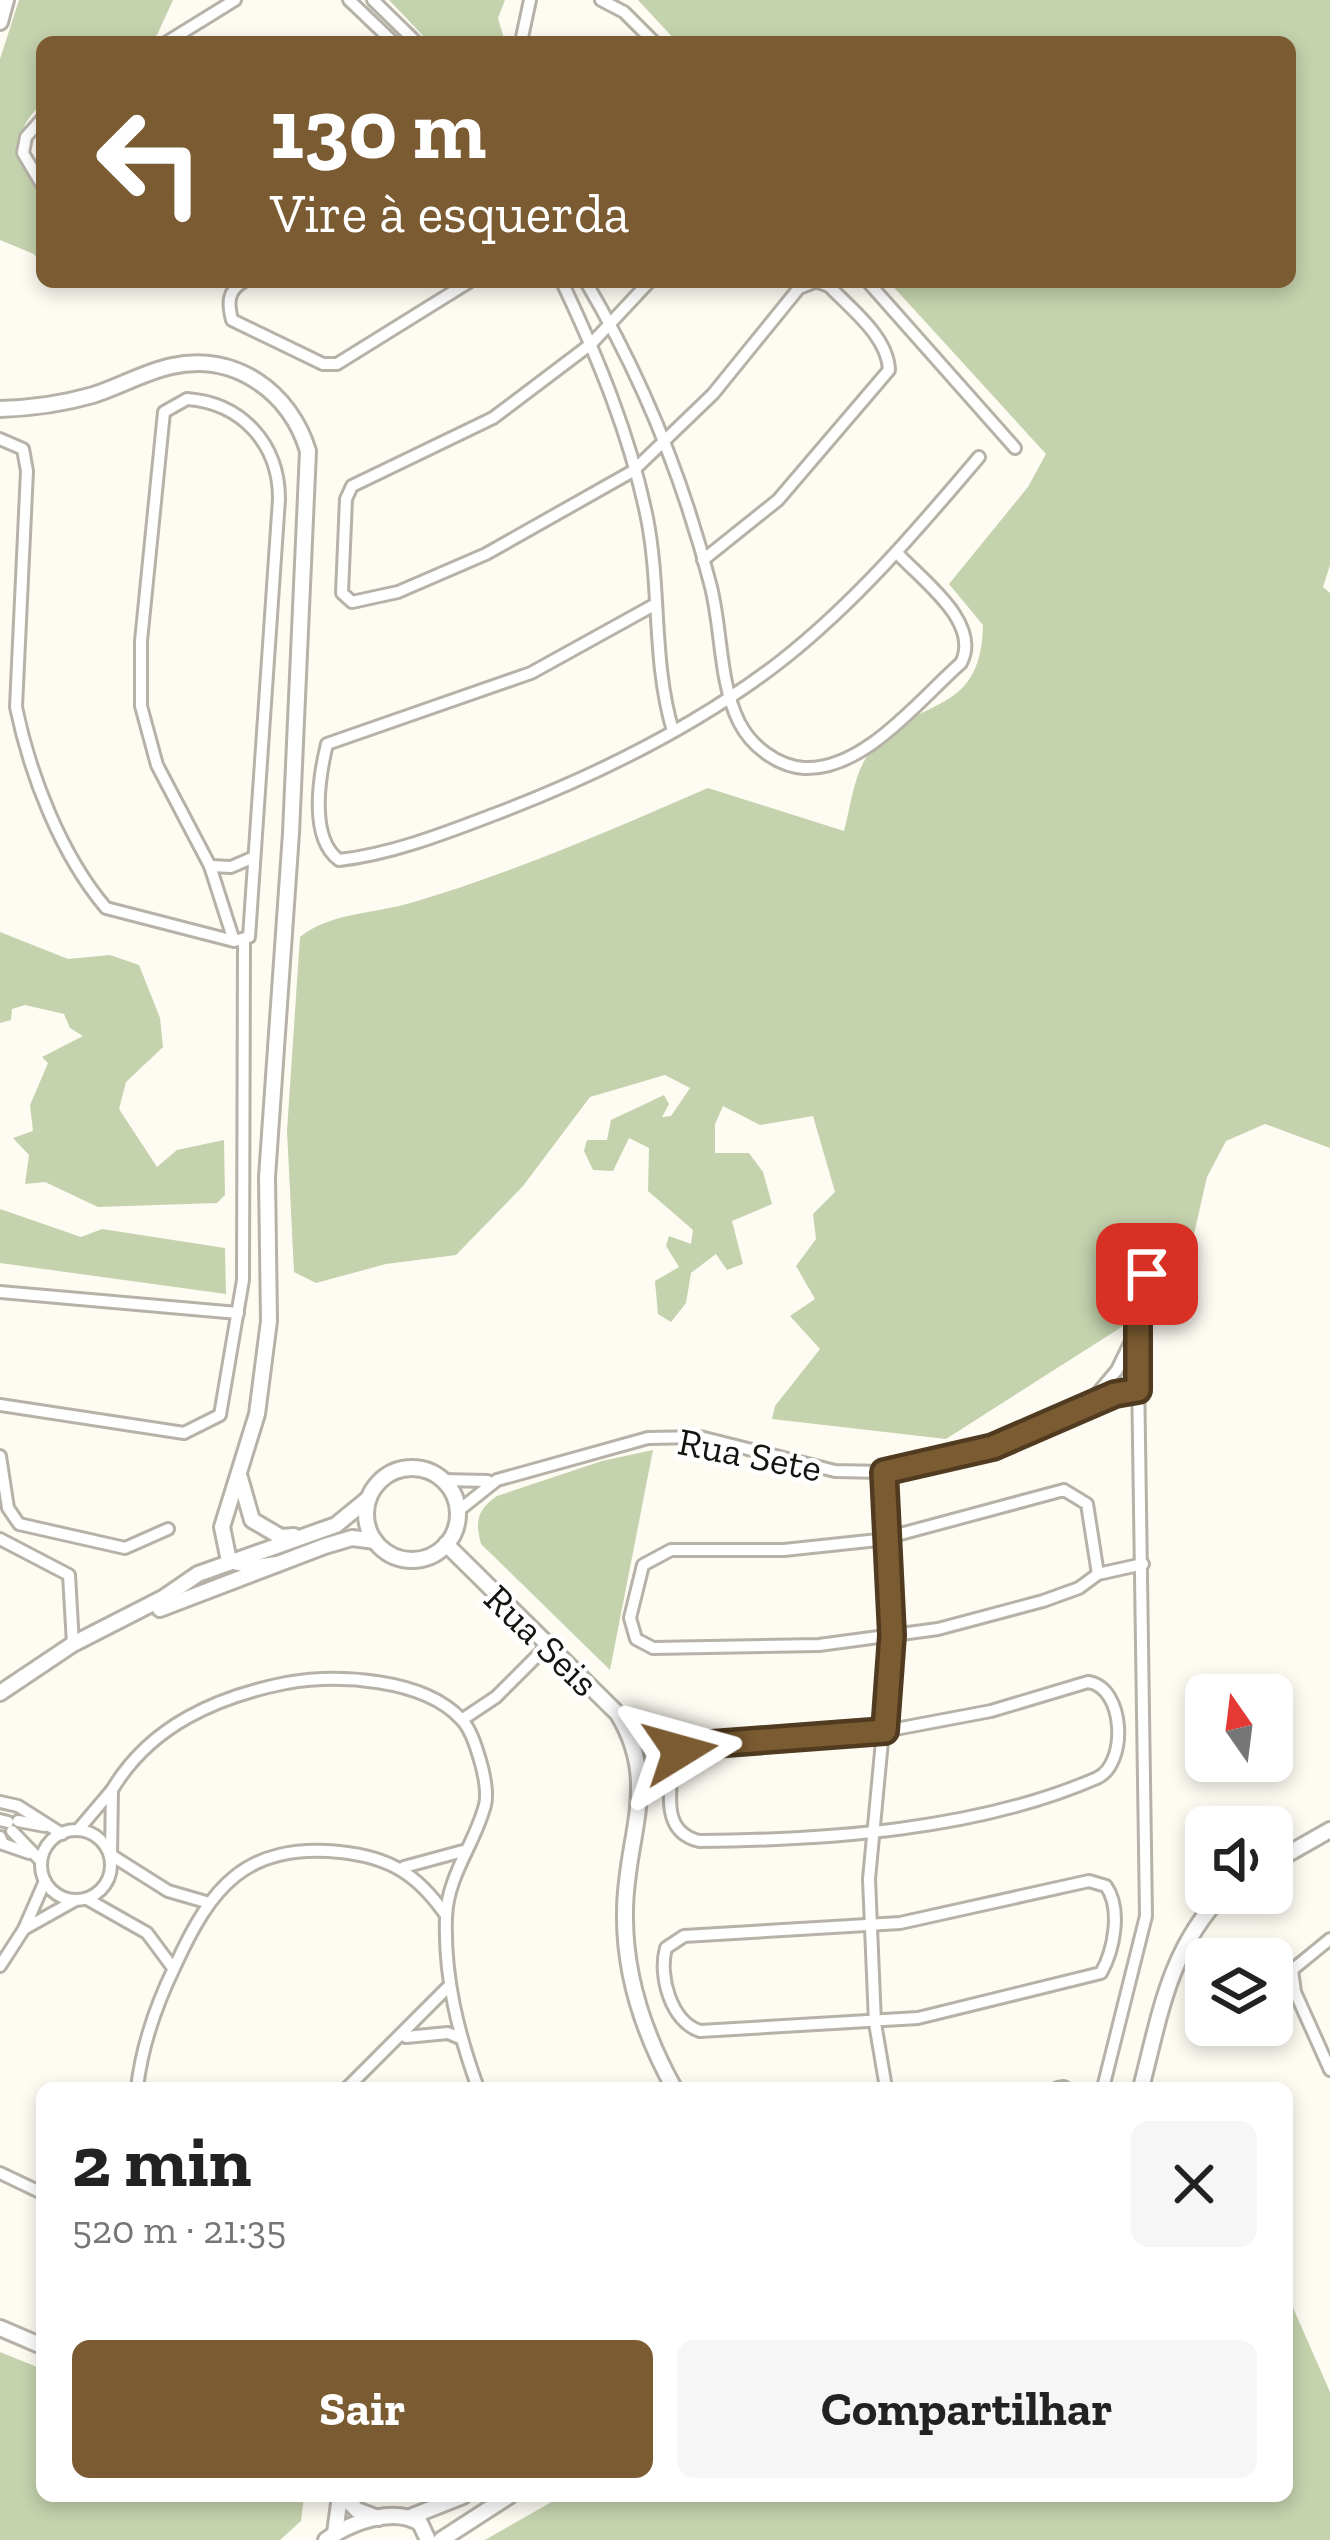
<!DOCTYPE html>
<html lang="pt">
<head>
<meta charset="utf-8">
<style>
	body { margin:0; font-family:"Zilla Slab",serif; background:#f6f6f6; color:#222; height:100vh; display:flex; flex-direction:column; font-size:45px; white-space:nowrap }
	* { box-sizing:border-box; margin:0 }
	p { font-size:39px; color:#767676 }
	.icon { flex:none; width:66px; height:66px; fill:none; stroke:currentColor; stroke-width:2; stroke-linecap:round; stroke-linejoin:round }
	.map { position:relative; flex:1; overflow:hidden }
	.drawer { position:absolute; left:36px; top:2082px; width:1257px; height:420px; display:flex; flex-direction:column; background:#fff; border-radius:18px; box-shadow:0 6px 18px #0003 }
	.drawer>* { flex:none }
	.banner { position:absolute; left:36px; top:36px; width:1260px; height:252px; border-radius:18px; box-shadow:0 6px 18px #0003; background:#7b5b31; color:#fff; overflow:hidden }
	.needle { width:78px; rotate:346deg }
	.controls { position:absolute; left:1185px; top:1674px; display:grid; gap:24px }
	.controls a { display:grid; place-items:center; width:108px; height:108px; border-radius:18px; background:#fff; box-shadow:0 6px 18px #0003; font-size:60px }
	.pin { position:absolute; display:grid; place-items:center; width:102px; height:102px; color:#fff; margin:-51px; border-radius:24px; box-shadow:0 6px 18px #0006 }
	.me { position:absolute; width:132px; margin:-66px; rotate:82deg; stroke-linejoin:round; filter:drop-shadow(0 0 9px #0008) }
	.turn { display:flex; align-items:center; gap:42px; height:252px; padding:0 36px; font-size:54px }
	.turn .icon { width:156px; height:156px; stroke-width:2.5 }
	.turn b { display:block; font-size:84px; line-height:102px }
	.round { display:grid; place-items:center; flex:none; width:126px; height:126px; border-radius:18px; background:#f6f6f6 }
	.overview { display:flex; align-items:center; justify-content:space-between; height:204px; padding:0 36px }
	h1 { font-size:72px; font-weight:800; line-height:90px }
	.action { display:flex; gap:24px; margin-top:auto; padding:24px 36px }
	.action a { flex:1; height:138px; border-radius:18px; background:#7b5b31; color:#fff; font-size:48px; font-weight:800; line-height:138px; text-align:center }
	.action a+a { background:#f6f6f6; color:#222 }
	.map>svg:first-child { display:block }
	.green { fill:#c4d2ad }
	.lines { fill:none; stroke-linecap:round; stroke-linejoin:round }
	.minor-casing { stroke:#b6b2a8; stroke-width:16 }
	.tertiary-casing { stroke:#b6b2a8; stroke-width:20 }
	.minor { stroke:#fff; stroke-width:10 }
	.tertiary { stroke:#fff; stroke-width:14 }
	.route-casing { stroke:#503b20; stroke-width:30 }
	.route { stroke:#7b5b31; stroke-width:21 }
	.labels { text-anchor:middle; stroke-width:9; stroke-linejoin:round; paint-order:stroke }
	.street-label { font-size:39px; fill:#151410; stroke:#fff }
</style>
</head>
<body>
<div class="map">
<svg width="1330" height="2540" viewBox="0 0 1330 2540">
	<rect width="100%" height="100%" fill="#fefbf3"/>
	<g class="green">
		<path d="M19,0H173L157,35L146,42H42V104C0,141 33,164 42,207C46,225 42,247 42,265L34,254L0,240V59Z"/>
		<polygon points="389,0 505,0 498,18 505,42 429,42"/>
		<path d="M638,0H1330V565L1323,587L1330,593V1148L1265,1124L1226,1141L1207,1177L1187,1265L1164,1300L946,1439L772,1419L775,1406L820,1349L790,1316L815,1299L796,1266L816,1239L813,1214L835,1192L813,1116L760,1125L723,1106L715,1124V1153H749L763,1172L772,1204L732,1221L743,1264L727,1270L716,1254L691,1273L686,1303L671,1322L658,1314L655,1281L679,1267L666,1246L669,1236L691,1244L693,1230L648,1191L649,1148L629,1138L613,1171L593,1170L584,1151L587,1140H607L611,1120L664,1095L669,1104L662,1117L671,1116L690,1088L665,1075L590,1097L523,1186L456,1255L386,1264L316,1283L294,1272L287,1131L300,937C331,912 375,914 414,902C515,872 611,830 708,788L844,831C850,809 854,776 866,758C911,692 981,723 983,625L949,584L1028,487L1046,454L889,282H1290V42H677Z"/>
		<polygon points="0,932 68,959 110,955 139,965 160,1018 163,1047 126,1082 119,1109 157,1167 177,1150 224,1140 225,1195 217,1203 98,1207 45,1182 25,1184 29,1155 13,1138 33,1131 30,1105 48,1063 42,1057 83,1036 70,1028 64,1014 25,1005 12,1009 11,1020 0,1023"/>
		<polygon points="0,1209 81,1237 102,1229 225,1248 226,1294 0,1263"/>
		<path d="M653,1450L610,1670L481,1544C475,1521 477,1510 497,1496L602,1461Z"/>
		<polygon points="1287,2294 1330,2392 1330,2540 485,2540 562,2496 1287,2496"/>
		<polygon points="0,2352 42,2369 42,2496 304,2496 301,2521 280,2540 0,2540"/>
	</g>
	<g class="lines">
		<g class="minor-casing">
			<g id="minor">
				<polyline points="349,0 393,42"/>
				<polyline points="373,0 416,42"/>
				<polyline points="601,0 624,12 654,42"/>
				<polyline points="167,42 235,0"/>
				<polyline points="521,42 530,0"/>
				<polyline points="42,119 26,137 23,153 42,185"/>
				<path d="M243,282C227,291 228,304 232,320L323,364H337L469,282"/>
				<path d="M562,282C598,358 630,435 647,518C661,589 652,661 673,731"/>
				<path d="M586,282C642,377 684,481 711,587C722,631 719,682 739,722C751,746 777,766 804,768C864,771 920,699 961,663C982,623 922,580 897,553"/>
				<polyline points="649,282 591,344 493,418 352,486 346,499 342,593 352,602 398,592 486,554 633,471 713,394 799,288 814,282"/>
				<polyline points="868,282 1015,448"/>
				<path d="M0,439L23,449L27,471L16,707C30,775 61,855 106,908L234,941L249,937L279,499C279,444 242,403 187,399L164,412L141,641V706L157,765L210,866L234,941"/>
				<path d="M703,560L778,500L889,370C888,337 851,309 829,286L818,282"/>
				<path d="M654,605L531,673L327,744C319,777 309,838 339,860C393,854 448,832 498,813C597,775 696,727 781,661C855,603 918,529 979,457"/>
				<polyline points="210,866 231,867 254,857"/>
				<polyline points="0,1292 238,1313"/>
				<polyline points="1091,1401 1117,1370 1133,1337"/>
				<polyline points="0,1405 184,1433 220,1415 243,1280 244,941"/>
				<polyline points="0,1456 8,1508 19,1524 125,1548 168,1529"/>
				<polyline points="884,1472 892,1635 869,1879 875,2023 886,2088"/>
				<polyline points="443,1480 488,1481"/>
				<polyline points="458,1511 497,1480 648,1438 700,1437 835,1471 884,1472 993,1447 1115,1394 1139,1390"/>
				<polyline points="0,1539 69,1575 73,1644"/>
				<polyline points="1098,1574 1087,1504 1064,1490 878,1540 784,1550 671,1550 643,1565 630,1618 636,1639 653,1648 819,1645 938,1629 1043,1601 1079,1588 1098,1574 1143,1564"/>
				<path d="M1088,1682C1125,1687 1128,1764 1097,1778C978,1830 826,1840 699,1841C662,1832 670,1795 672,1765L691,1746L885,1731L991,1711Z"/>
				<polyline points="463,1719 496,1697 547,1646"/>
				<path d="M112,1790C150,1726 216,1697 286,1683C337,1674 423,1678 461,1719C471,1729 476,1747 480,1760C484,1773 488,1793 485,1805C475,1844 447,1876 446,1918C444,1977 458,2033 478,2088"/>
				<polyline points="0,1802 18,1806 62,1834"/>
				<polyline points="0,1820 8,1822"/>
				<polyline points="18,1821 45,1826"/>
				<circle cx="76" cy="1865" r="35"/>
				<polyline points="78,1830 112,1790 111,1855 168,1891 206,1902"/>
				<polyline points="12,1831 41,1861"/>
				<polyline points="0,1837 3,1844 29,1853"/>
				<polyline points="404,1867 463,1851"/>
				<polyline points="45,1881 24,1929 74,1901"/>
				<path d="M1089,1881L1106,1886C1122,1909 1114,1950 1101,1973L918,2018L700,2031C671,2022 658,1975 666,1948L684,1936L900,1923Z"/>
				<polyline points="87,1899 147,1933 173,1968"/>
				<polyline points="1330,1939 1292,1970 1295,1992 1330,2070"/>
				<polyline points="0,1966 24,1929"/>
				<polyline points="406,2037 448,2033 460,2038"/>
				<path d="M137,2088C142,2045 156,2005 175,1966C211,1887 245,1843 340,1852C389,1857 417,1874 445,1914"/>
				<polyline points="347,2088 450,1985"/>
				<polyline points="1058,2088 1064,2087"/>
				<polyline points="1103,2088 1146,1916 1137,1304 1147,1274"/>
				<polyline points="0,2173 42,2193"/>
			</g>
		</g>
		<g class="tertiary-casing">
			<g id="tertiary">
				<polyline points="0,22 6,0"/>
				<path d="M0,409C31,408 62,404 93,395C119,387 144,372 172,366C235,352 290,392 308,451L291,833L267,1177L269,1321L257,1414L222,1527L229,1561L257,1567L277,1564"/>
				<circle cx="412" cy="1514" r="46"/>
				<polyline points="240,1478 252,1520 281,1537 294,1536"/>
				<path d="M446,1544L618,1714C661,1785 625,1837 625,1912C624,1974 644,2034 674,2088"/>
				<polyline points="160,1609 325,1546 352,1538 375,1541"/>
				<polyline points="0,1693 73,1644 163,1598 198,1574 336,1525 369,1498"/>
				<polyline points="1272,1863 1330,1830"/>
				<path d="M1141,2088C1160,2015 1169,1949 1224,1893"/>
				<polyline points="0,2328 42,2346"/>
				<polyline points="343,2496 357,2510 378,2518"/>
				<polyline points="410,2517 463,2496"/>
				<polyline points="335,2533 340,2496"/>
				<path d="M326,2540C349,2523 393,2506 420,2523L428,2540"/>
				<polyline points="441,2540 509,2496"/>
			</g>
		</g>
		<use href="#minor" class="minor"/>
		<use href="#tertiary" class="tertiary"/>
	</g>
	<g class="lines">
		<g class="route-casing">
			<polyline id="route" points="680,1751 699,1745 885,1731 892,1635 884,1472 993,1447 1115,1394 1138,1390 1138,1304 1147,1274"/>
		</g>
		<use href="#route" class="route"/>
	</g>
	<g class="labels">
		<g class="street-label">
			<text transform="translate(750 1454) rotate(11)" y="14">Rua Sete</text>
			<text transform="translate(542 1640) rotate(44)" y="14">Rua Seis</text>
		</g>
	</g>
</svg>
<div class="controls">
<a><svg class="needle" viewBox="-14 -14 28 28"><path d="M0-13l5 13h-10z" fill="#e53935"/><path d="M0 13l5-13h-10z" fill="#767676"/></svg></a>
<a><svg class="icon" aria-label="sound" viewBox="0 0 24 24"><path d="M4 9h4l5-4v14l-5-4H4zM17 9q2 3 0 6"/></svg></a>
<a><svg class="icon" aria-label="layers" viewBox="0 0 24 24"><path d="M12 4l9 5-9 5-9-5zM3 14l9 5 9-5"/></svg></a>
</div>
<div class="pin" style="left:1147px;top:1274px;background:#d93025"><svg class="icon" aria-label="arrive" viewBox="0 0 24 24"><path d="M6 21V4h12l-3 4 3 4H6"/></svg></div>
<svg class="me" style="left:680px;top:1751px" viewBox="-20 -20 40 40"><path d="M0-17L14 15 0 8-14 15z" fill="#7b5b31" stroke="#fff" stroke-width="4"/></svg>
<div class="banner">
<div class="turn"><svg class="icon" aria-label="left" viewBox="0 0 24 24"><path d="M17 20v-9H6M10 6l-5 5 5 5"/></svg><div><b>130 m</b>Vire à esquerda</div></div>
</div>
<section class="drawer">
<div class="overview"><div><h1>2 min</h1><p>520 m · 21:35</p></div><a class="round"><svg class="icon" aria-label="close" viewBox="0 0 24 24"><path d="M6 6l12 12M18 6L6 18"/></svg></a></div>
<div class="action"><a>Sair</a><a>Compartilhar</a></div>
</section>
</div>
</body>
</html>
